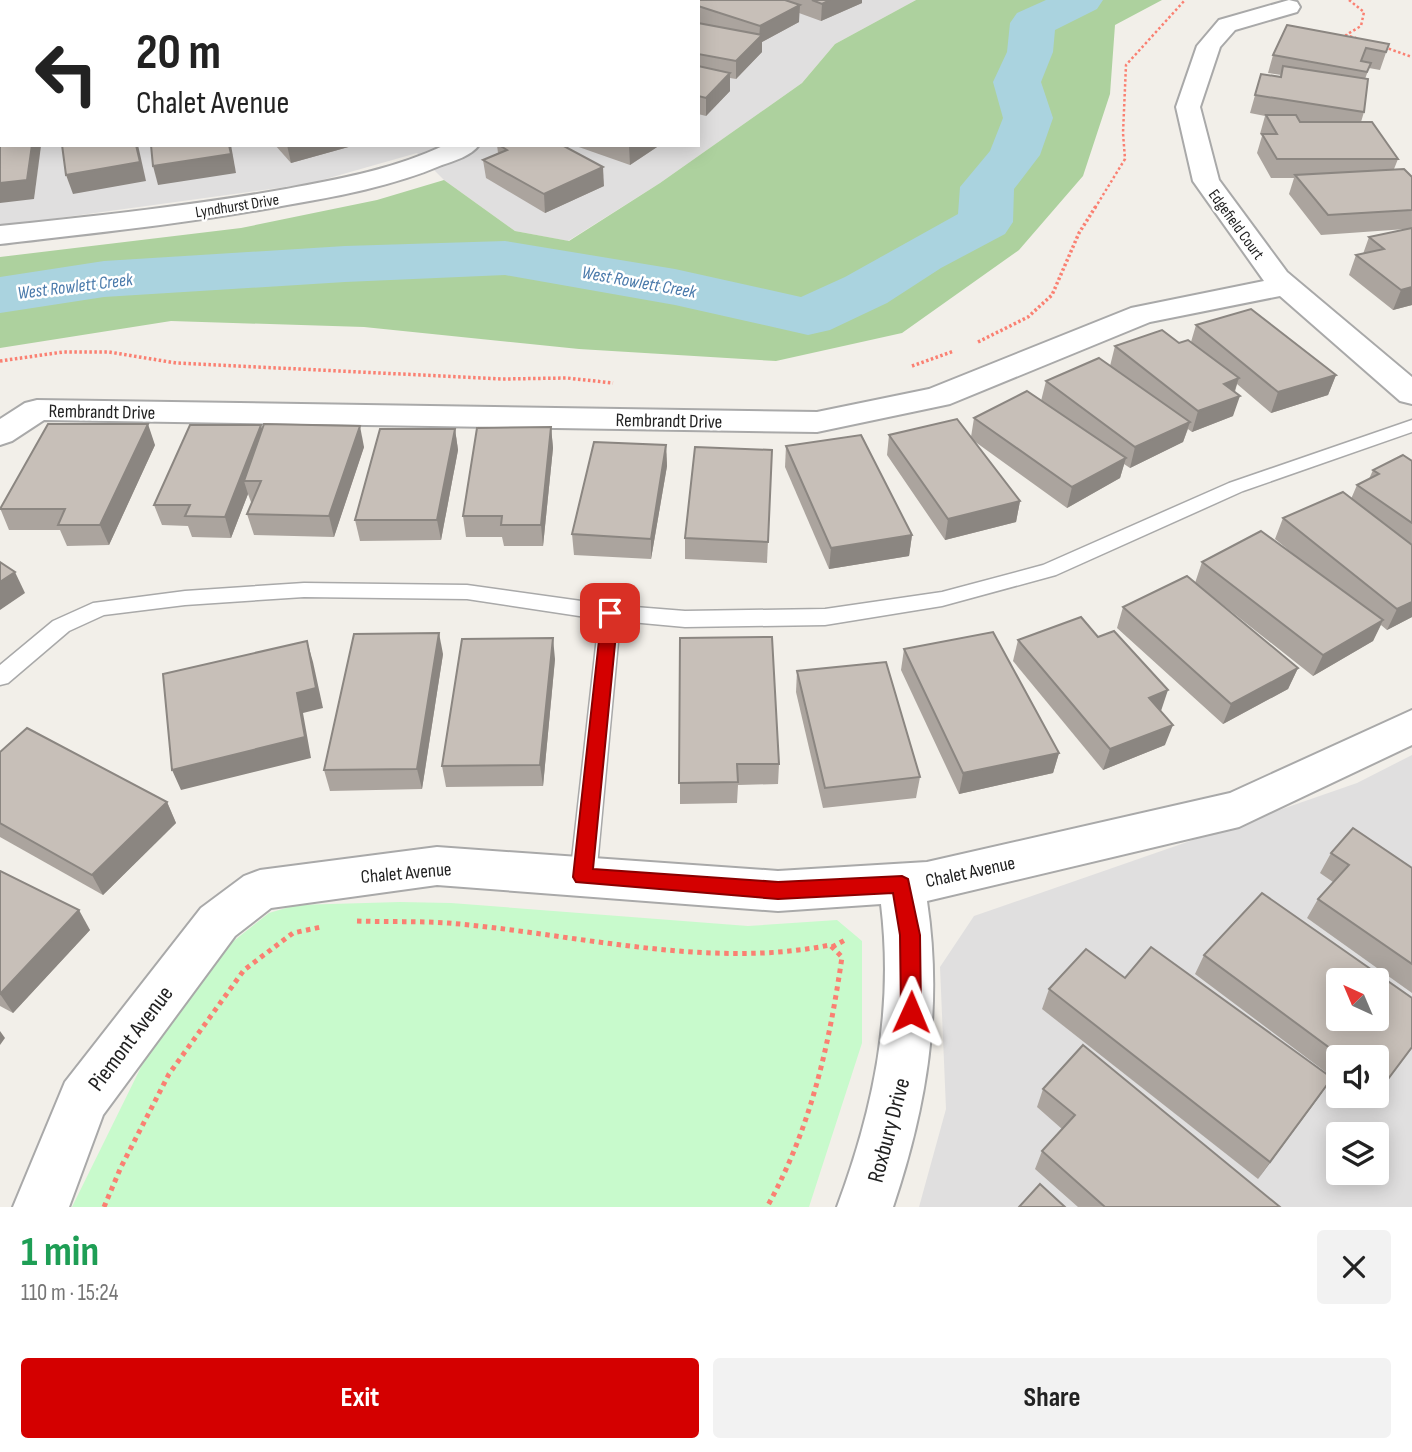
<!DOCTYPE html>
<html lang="en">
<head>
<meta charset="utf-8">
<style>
	body { margin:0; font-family:"Sofia Sans Condensed",sans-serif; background:#f2f2f2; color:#222; height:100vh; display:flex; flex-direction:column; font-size:26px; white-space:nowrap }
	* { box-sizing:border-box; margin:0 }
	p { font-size:23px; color:#767676 }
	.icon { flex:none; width:38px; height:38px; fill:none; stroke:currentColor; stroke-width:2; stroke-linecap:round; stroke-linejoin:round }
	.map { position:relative; height:1207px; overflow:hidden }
	.side { display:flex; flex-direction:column; background:#fff; flex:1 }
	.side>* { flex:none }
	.top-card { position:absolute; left:0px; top:0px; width:700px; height:147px; box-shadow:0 4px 18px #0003; background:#fff; color:#222; overflow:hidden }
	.needle { width:46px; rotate:316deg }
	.tools { position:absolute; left:1326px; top:968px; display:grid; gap:14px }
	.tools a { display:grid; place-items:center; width:63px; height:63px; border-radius:7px; background:#fff; box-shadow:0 4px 18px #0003; font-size:35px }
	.pin { position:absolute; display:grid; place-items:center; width:60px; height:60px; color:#fff; margin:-30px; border-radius:14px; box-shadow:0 4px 10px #0006 }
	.me { position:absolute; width:77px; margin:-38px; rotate:1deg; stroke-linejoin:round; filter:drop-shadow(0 0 5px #0008) }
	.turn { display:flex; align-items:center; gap:24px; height:147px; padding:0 21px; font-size:32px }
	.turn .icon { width:91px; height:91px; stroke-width:2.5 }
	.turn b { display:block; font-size:49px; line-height:60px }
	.round { display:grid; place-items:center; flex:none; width:74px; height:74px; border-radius:7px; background:#f2f2f2 }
	.overview { display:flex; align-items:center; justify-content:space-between; height:119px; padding:0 21px }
	h1 { font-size:42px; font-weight:700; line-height:52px; color:#1e9e55 }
	.button { display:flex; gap:14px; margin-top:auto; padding:14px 21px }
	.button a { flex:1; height:80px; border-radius:7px; background:#d40000; color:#fff; font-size:28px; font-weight:700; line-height:80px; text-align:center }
	.button a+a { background:#f2f2f2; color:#222 }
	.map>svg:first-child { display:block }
	.residential { fill:#e0dfdf; fill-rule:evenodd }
	.forest { fill:#add19e }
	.park { fill:#c8facc }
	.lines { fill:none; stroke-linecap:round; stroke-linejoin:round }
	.river { fill:#aad3df; fill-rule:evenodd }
	.service-casing { stroke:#a9a9a9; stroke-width:3 }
	.minor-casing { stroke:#a9a9a9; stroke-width:4 }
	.path-far2 { stroke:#fa8072; stroke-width:2.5; stroke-dasharray:2.5 2.5; stroke-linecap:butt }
	.path-far1 { stroke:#fa8072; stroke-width:3.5; stroke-dasharray:2.5 2.5; stroke-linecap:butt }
	.path { stroke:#fa8072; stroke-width:5; stroke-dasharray:4.5 4.5; stroke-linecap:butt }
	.service { fill:#fff; fill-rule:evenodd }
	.minor { fill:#fff; fill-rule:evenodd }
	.wall { fill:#aba49e }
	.shaded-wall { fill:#8b8681 }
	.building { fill:#c7bfb8; stroke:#8b8681; stroke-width:2; fill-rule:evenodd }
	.route { fill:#d40000; stroke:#8a0000; stroke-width:2 }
	.labels { text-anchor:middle; stroke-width:5; stroke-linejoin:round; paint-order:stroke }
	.far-street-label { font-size:16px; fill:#222; stroke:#fff }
	.far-water-label { font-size:18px; font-style:italic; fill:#4a7aab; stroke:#fff }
	.street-label { font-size:19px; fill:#222; stroke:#fff }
	.near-street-label { font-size:23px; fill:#222; stroke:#fff }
</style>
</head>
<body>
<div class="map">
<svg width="1412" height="1207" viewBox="0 0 1412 1207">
	<rect width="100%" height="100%" fill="#f2efe9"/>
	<g class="residential">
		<path d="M0,0H916L835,44L802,83L660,183L568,241L515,231L444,180L417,153L308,184L0,226ZM2,2H698V145H2Z"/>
		<path d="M1412,755V1207H919L946,1109L940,967L974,916L1357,783ZM1339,980H1377V1018H1339ZM1339,1057H1377V1096H1339ZM1339,1134H1377V1172H1339Z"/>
	</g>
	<polygon class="forest" points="916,0 1162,0 1115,25 1110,94 1083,176 1019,250 902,333 776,361 579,349 364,327 171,321 0,348 0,257 241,228 377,200 444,180 515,231 569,241 660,183 802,83 835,44"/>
	<polygon class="park" points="400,902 451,903 748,926 837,920 862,941 862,1043 809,1207 72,1207 141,1067 202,966 269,913 296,905"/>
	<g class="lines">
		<polygon class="river" points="1046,0 1103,0 1097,9 1055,30 1053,52 1041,82 1053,118 1040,155 1014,189 1013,222 1005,234 941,268 887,303 830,330 808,335 675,305 505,275 345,282 104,297 0,313 0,277 104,261 345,246 505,241 675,269 801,297 845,277 958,214 960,187 990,151 1003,118 993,82 1007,52 1010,23 1017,13"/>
		<g class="service-casing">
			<g id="service">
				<polygon points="70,0 84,0 69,2"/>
				<polygon points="442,0 454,0 441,2"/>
				<polygon points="2,52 2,61 0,62 0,53"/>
				<polygon points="1412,420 1412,432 1243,491 1056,575 942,606 825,625 685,627 620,621 596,877 592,884 583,888 574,884 570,877 599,619 467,599 304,597 185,605 104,615 69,631 8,683 0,685 0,665 53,621 93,603 185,591 304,583 467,585 610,605 685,611 825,609 942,592 1043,565 1229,483"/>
			</g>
		</g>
		<g class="minor-casing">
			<g id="minor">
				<polygon points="254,0 278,0 253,2"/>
				<polygon points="650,0 673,0 649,2"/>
				<polygon points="1289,0 1297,2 1300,7 1297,12 1235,30 1220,47 1200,107 1219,180 1287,272 1412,377 1412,404 1400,401 1280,296 1150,322 950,404 817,432 44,420 12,441 0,445 0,419 25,403 37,400 817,412 929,389 1131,308 1264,281 1193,181 1176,107 1197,46 1219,20"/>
				<rect x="0" y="34" width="2" height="14"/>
				<path d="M445,145H479C471,156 454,161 442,165C393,186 339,196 287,205C192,223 96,233 0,244V226C95,216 191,206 286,189C340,179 395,169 445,145Z"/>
				<path d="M1412,710V745L1239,827L927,901C943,1008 927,1106 893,1207H837C874,1108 894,1010 881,904L778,911L437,885L271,908L235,936L103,1115L69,1207H13L65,1082L201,908L244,876L260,870L437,847L778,871L927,862L1230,793Z"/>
			</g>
		</g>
		<g class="path-far2">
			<polyline points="1349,0 1364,12 1361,26 1346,35 1356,38"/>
			<polyline points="1384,47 1412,57"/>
			<polyline points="1095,208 1125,159 1123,133 1126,65 1185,0"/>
		</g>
		<g class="path-far1">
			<polyline points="978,342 1028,317 1052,295 1079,233 1096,206"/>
			<polyline points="0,361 63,352 109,352 176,363 503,379 567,378 613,383"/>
			<polyline points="912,366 954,351"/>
		</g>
		<g class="path">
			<path d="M357,921C387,922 418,921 448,923C571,933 707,970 830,945L842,957C829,1046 811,1128 767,1207"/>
			<polyline points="832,947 845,940"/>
			<polyline points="104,1207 121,1167 169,1074 244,970 293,933 321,927"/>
		</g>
		<use href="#service" class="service"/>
		<use href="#minor" class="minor"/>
	</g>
	<g class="wall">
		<polygon points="0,0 41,0 38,2 2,2 2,10 0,11"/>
		<polygon points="106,0 200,0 197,2 106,2"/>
		<polygon points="311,0 410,0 410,2 308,2"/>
		<polygon points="697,0 862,0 862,3 821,21 799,13 799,22 762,42 762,52 736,79 730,78 730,91 706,116 698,114 698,2"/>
		<polygon points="1389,44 1380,70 1369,68 1365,79 1364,112 1361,122 1398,159 1394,169 1412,177 1412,305 1393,310 1349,275 1356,255 1363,254 1369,237 1406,229 1321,235 1289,194 1294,178 1271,178 1257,153 1262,136 1260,134 1265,116 1250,113 1261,74 1280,77 1281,75 1268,73 1273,55"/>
		<polygon points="275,145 352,145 352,146 291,163"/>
		<polygon points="497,145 562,145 604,186 545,213 486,178 483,160 498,153"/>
		<polygon points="573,145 660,145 630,165"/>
		<polygon points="1196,325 1336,375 1328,395 1271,413 1237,384 1235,392 1233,416 1192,432 1188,429 1183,442 1130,468 1124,464 1120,478 1067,508 974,441 1020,501 1016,522 945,540 887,455 889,435 971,437 974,418 1041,401 1046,381 1110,366 1115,346 1191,342"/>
		<polygon points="551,427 553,448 543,546 504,546 502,537 466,537 463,516"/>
		<polygon points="455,429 458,450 441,540 360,541 355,520"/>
		<polygon points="262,430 364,447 334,537 254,535 247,514 253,502 251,502 248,494 231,538 192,537 188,526 162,525 154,505"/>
		<polygon points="155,445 109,545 67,546 60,530 9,530 0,508"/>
		<polygon points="666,445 667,466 651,559 574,555 572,534"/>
		<polygon points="786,446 912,535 909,556 829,569 785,467"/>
		<polygon points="772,450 767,563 685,559 685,538"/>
		<polygon points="1412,461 1412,617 1387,630 1381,625 1373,641 1313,676 1204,590 1298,668 1288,689 1223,724 1117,628 1123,607 1195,583 1202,562 1302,561 1275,539 1283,518 1351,499 1357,485 1369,479 1373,470"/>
		<polygon points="680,638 779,764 778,784 738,785 737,803 680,804"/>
		<polygon points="1018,640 1161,711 1165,745 1103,770 1013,661"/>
		<polygon points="904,649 1059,753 1053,773 959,794 901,670"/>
		<polygon points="443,654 422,789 330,791 324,770"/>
		<polygon points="555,659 543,786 446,787 442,766"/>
		<polygon points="797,671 920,777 916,798 823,808 796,692"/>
		<polygon points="0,752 167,802 176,823 103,895 0,837"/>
		<polygon points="1331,853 1412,868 1412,993 1307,918 1318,899 1333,882 1320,873"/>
		<polygon points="0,871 90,930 13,1013 0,1006"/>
		<polygon points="1204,955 1412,1048 1377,1094 1377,1057 1339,1057 1339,1082 1195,974"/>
		<polygon points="1125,978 1332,1078 1258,1179 1042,1009 1049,989"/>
		<polygon points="1043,1089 1280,1207 1078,1207 1035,1169 1042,1151 1062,1129 1037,1107"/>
		<polygon points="1356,1096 1376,1096 1369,1105"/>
	</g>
	<g class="shaded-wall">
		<polygon points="0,0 2,0 3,2 2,2 2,10 0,11"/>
		<polygon points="19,0 41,0 38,2 19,2"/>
		<polygon points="170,0 200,0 197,2 170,2"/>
		<polygon points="388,0 410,0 410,2 385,2"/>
		<polygon points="558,0 572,0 573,2 555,2"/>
		<polygon points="830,0 862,0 862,3 821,21 822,4"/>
		<polygon points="800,5 799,22 762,42 762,52 736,79 736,61 759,38 760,26"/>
		<polygon points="730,73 730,91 706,116 706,98"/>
		<polygon points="0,86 2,86 1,105 0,101"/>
		<polygon points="32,145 41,146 34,199 0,203 0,183"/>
		<polygon points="136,145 138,145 146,181 73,194 66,175"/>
		<polygon points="231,145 236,173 158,185 153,166"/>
		<polygon points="287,145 352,145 352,146 291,163"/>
		<polygon points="630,145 660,145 630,165 629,146"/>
		<polygon points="603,167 604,186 545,213 544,194"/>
		<polygon points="1412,287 1412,305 1393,310 1401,290"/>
		<polygon points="1336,375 1328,395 1271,413 1278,392"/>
		<polygon points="1239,378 1232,398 1240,396 1233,416 1192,432 1198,411 1224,384"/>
		<polygon points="1190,422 1183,442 1130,468 1135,447"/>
		<polygon points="148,424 155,445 109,545 100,525"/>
		<polygon points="261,425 267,446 244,481 248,494 231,538 225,517"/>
		<polygon points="360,426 364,447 334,537 329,516"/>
		<polygon points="551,427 553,448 543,546 541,525"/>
		<polygon points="455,429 458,450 441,540 437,520"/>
		<polygon points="666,445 667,466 651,559 651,539"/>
		<polygon points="1126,458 1120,478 1067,508 1072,487"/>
		<polygon points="1020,501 1016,522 945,540 948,519"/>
		<polygon points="912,535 909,556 829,569 831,548"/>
		<polygon points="15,572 25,593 0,610 0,582"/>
		<polygon points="1412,602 1412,617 1387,630 1397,609"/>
		<polygon points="1383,620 1373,641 1313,676 1323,655"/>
		<polygon points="439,633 443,654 422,789 417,769"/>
		<polygon points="553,638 555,659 543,786 540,765"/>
		<polygon points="307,641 313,662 323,708 303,713 311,758 181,790 172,770 297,693"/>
		<polygon points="1298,668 1288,689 1223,724 1231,704"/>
		<polygon points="1168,690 1161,711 1149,698"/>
		<polygon points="1173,725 1165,745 1103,770 1110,749"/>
		<polygon points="1059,753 1053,773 959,794 963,773"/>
		<polygon points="167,802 176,823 103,895 92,875"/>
		<polygon points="79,910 90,930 13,1013 0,994"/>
		<polygon points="0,1031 5,1038 0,1045"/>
		<polygon points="1332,1078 1319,1097 1258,1179 1270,1162"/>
	</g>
	<g class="building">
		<polygon points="311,0 320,0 327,2 308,2"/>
		<polygon points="372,0 388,0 385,2"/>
		<polygon points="474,0 558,0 555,2 482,2"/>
		<polygon points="697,0 785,0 800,5 760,26 698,6 698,2 694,2"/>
		<polygon points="812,0 830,0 822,4"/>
		<polygon points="698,23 762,35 736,61 698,54"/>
		<polygon points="1287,25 1389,44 1386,52 1366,48 1361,61 1371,63 1367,72 1273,55"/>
		<polygon points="2,65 2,86 0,86 0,70"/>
		<polygon points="698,66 730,73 706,98 698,96"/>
		<polygon points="1283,66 1368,79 1364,112 1255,95 1261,74 1281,77"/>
		<polygon points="1266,115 1296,115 1300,122 1372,122 1398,159 1277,159 1262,134 1277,134"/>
		<polygon points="0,131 2,131 2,145 32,145 27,180 0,183"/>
		<polygon points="62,145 136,145 140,162 66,175"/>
		<polygon points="151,145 229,145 231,154 153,166"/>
		<polygon points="499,145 562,145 603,167 544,194 483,160 507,150"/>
		<polygon points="1404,169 1412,177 1412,210 1328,215 1295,175"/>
		<polygon points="1412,228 1412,287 1401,290 1356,255 1384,249 1369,237"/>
		<polygon points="1251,309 1336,375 1278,392 1196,325"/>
		<polygon points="1162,330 1179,343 1188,340 1239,378 1224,384 1240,396 1198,411 1115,346"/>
		<polygon points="1099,358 1190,422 1135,447 1046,381"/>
		<polygon points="1027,391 1126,458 1072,487 974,418"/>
		<polygon points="957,419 1020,501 948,519 889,435"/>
		<polygon points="48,424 148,424 100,525 58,525 65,509 0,509"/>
		<polygon points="264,424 360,426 329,516 247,514 261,481 244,481"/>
		<polygon points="190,425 261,425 225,517 185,516 190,505 154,505"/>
		<polygon points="551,427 541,525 501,525 502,516 463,516 477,428"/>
		<polygon points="380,429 455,429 437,520 355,520"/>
		<polygon points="861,435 912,535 831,548 786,446"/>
		<polygon points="594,442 666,445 651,539 572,534"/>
		<polygon points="695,447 772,450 768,542 685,538"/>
		<polygon points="1403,455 1412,461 1412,523 1357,485 1379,474 1373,470"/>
		<polygon points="1343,492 1412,545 1412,602 1397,609 1283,518"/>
		<polygon points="1261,531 1383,620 1323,655 1202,562"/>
		<polygon points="0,562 15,572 0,582"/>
		<polygon points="1187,576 1298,668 1231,704 1123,607"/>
		<polygon points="1081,617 1098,637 1114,631 1168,690 1149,698 1173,725 1110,749 1018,640"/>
		<polygon points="993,632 1059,753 963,773 904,649"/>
		<polygon points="439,633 417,769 324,770 354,634"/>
		<polygon points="772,637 779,764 737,764 738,782 679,783 680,638"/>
		<polygon points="553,638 540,765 442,766 462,639"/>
		<polygon points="307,641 316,688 297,693 305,737 172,770 163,674"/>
		<polygon points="886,662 920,777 825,788 797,671"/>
		<polygon points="27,728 167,802 92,875 0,823 0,752"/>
		<polygon points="1353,828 1412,868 1412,964 1318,899 1349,865 1331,853"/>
		<polygon points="0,871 79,910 0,994"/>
		<path d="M1262,893L1412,998V1047L1382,1087L1377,1083V1057H1342L1204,955ZM1339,980H1377V1018H1339Z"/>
		<polygon points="1151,947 1332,1078 1270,1162 1049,989 1086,949 1125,978"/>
		<polygon points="1083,1045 1280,1207 1105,1207 1042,1151 1075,1115 1043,1089"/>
		<polygon points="1040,1184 1065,1207 1019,1207"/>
	</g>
	<polygon class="route" points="610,607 618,613 593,869 778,882 902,876 908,879 920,935 921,1012 918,1019 911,1021 904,1019 901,1012 900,935 893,893 778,899 576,882 573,877 602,613"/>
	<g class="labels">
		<g class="far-street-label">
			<text transform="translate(237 205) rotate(-9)" y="6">Lyndhurst Drive</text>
			<text transform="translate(1237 224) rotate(54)" y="6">Edgefield Court</text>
		</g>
		<g class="far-water-label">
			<text transform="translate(639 282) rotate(10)" y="6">West Rowlett Creek</text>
			<text transform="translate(75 286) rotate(-7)" y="6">West Rowlett Creek</text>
		</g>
		<g class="street-label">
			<text transform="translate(102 411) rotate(1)" y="7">Rembrandt Drive</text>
			<text transform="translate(669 420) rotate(1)" y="7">Rembrandt Drive</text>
			<text transform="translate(970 871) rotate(-12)" y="7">Chalet Avenue</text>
			<text transform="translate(406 872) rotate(-5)" y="7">Chalet Avenue</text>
		</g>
		<g class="near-street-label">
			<text transform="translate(130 1038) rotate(-53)" y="8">Piemont Avenue</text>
			<text transform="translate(888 1130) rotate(-75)" y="8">Roxbury Drive</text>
		</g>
	</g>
</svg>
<div class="tools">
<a><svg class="needle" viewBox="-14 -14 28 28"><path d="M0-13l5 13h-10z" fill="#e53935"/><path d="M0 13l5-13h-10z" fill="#767676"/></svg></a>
<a><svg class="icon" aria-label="sound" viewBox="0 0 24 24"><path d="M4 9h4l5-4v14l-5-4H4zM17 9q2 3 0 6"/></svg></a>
<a><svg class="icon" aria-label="layers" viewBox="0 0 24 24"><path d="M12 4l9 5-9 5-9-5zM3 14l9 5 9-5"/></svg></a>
</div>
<div class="pin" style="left:610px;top:613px;background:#d93025"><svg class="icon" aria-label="arrive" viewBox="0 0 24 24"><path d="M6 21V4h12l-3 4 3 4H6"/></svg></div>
<svg class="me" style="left:911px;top:1012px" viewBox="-20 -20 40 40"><path d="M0-17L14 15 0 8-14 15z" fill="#d40000" stroke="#fff" stroke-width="4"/></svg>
<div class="top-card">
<div class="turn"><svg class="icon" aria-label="left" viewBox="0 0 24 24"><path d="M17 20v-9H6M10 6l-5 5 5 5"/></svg><div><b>20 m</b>Chalet Avenue</div></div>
</div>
</div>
<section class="side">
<div class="overview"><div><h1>1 min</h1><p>110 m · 15:24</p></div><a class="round"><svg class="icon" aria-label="close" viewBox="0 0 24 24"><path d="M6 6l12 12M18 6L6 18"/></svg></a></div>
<div class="button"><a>Exit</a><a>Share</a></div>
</section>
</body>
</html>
